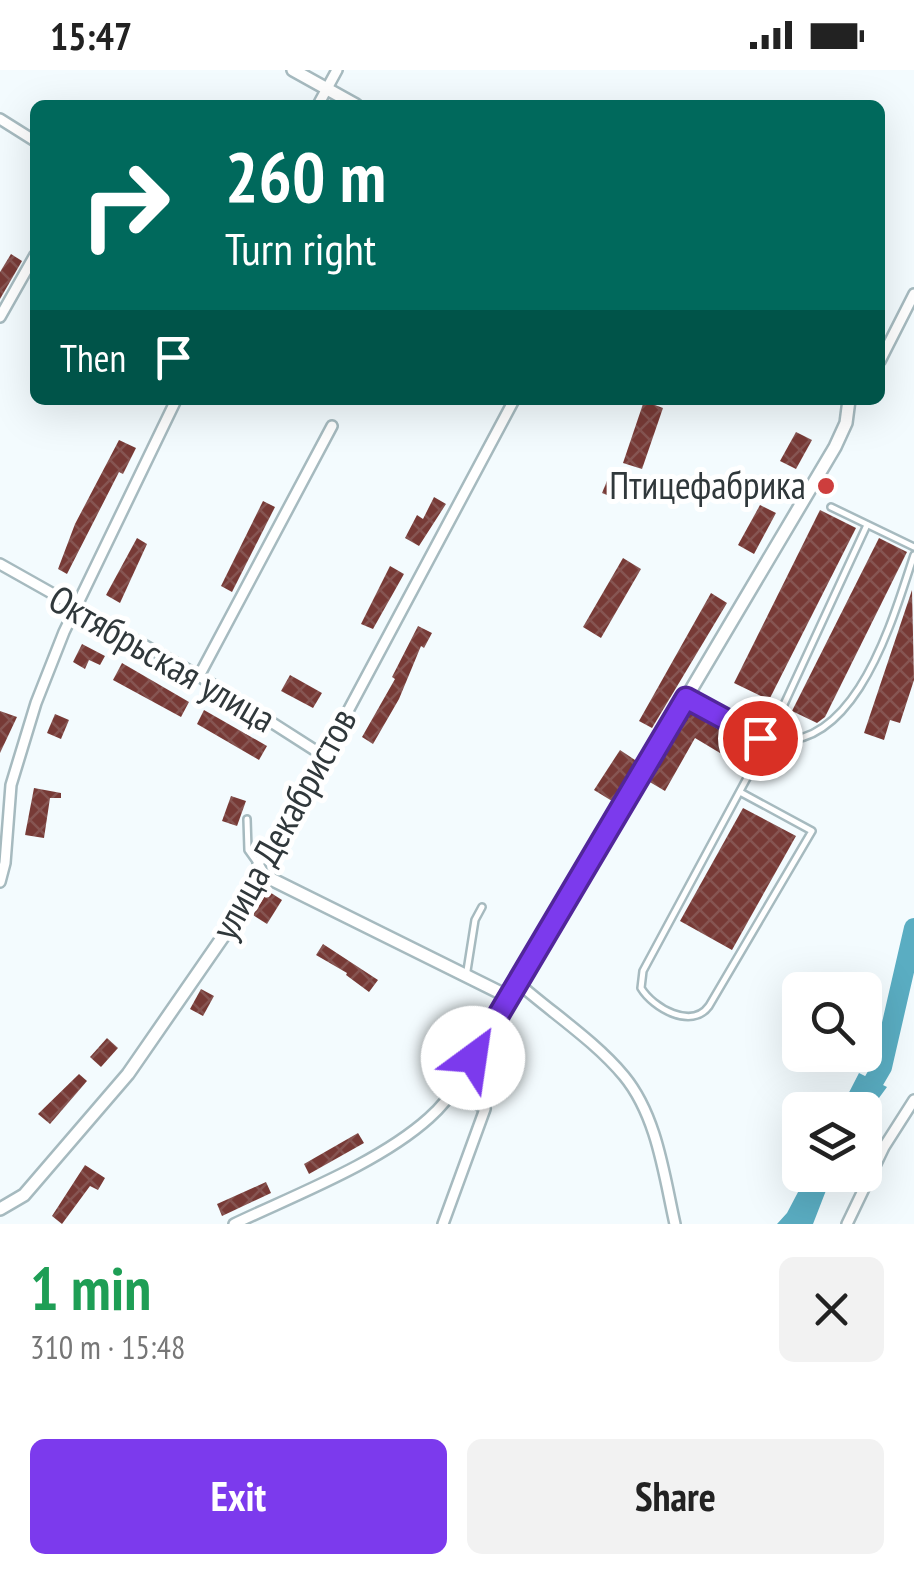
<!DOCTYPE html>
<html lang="en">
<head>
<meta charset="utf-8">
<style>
	body { margin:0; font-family:"PT Sans Narrow",sans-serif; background:#f2f2f2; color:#222; height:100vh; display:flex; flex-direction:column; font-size:38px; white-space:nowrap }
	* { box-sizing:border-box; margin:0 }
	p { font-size:32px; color:#767676 }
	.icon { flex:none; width:55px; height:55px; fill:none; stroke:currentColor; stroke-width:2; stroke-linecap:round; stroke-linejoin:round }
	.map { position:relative; height:1154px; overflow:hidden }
	.drawer { display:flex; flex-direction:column; background:#fff; flex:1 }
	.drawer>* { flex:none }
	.hud { position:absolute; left:30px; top:30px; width:855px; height:305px; border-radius:15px; box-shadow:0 10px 40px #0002; background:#00695c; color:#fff; overflow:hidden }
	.tools { position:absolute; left:782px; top:902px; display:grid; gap:20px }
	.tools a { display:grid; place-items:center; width:100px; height:100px; border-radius:15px; background:#fff; box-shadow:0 10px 40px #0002; font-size:50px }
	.pin { position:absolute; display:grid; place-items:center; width:85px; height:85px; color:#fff; margin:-42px; border:5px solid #fff; border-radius:50%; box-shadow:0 2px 10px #0007 }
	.me { position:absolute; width:110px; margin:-55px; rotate:31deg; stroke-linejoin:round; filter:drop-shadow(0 0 8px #0008) }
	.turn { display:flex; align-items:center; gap:35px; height:210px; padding:0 30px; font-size:45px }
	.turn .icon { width:130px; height:130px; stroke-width:2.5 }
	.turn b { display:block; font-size:70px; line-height:85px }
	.then { display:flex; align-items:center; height:95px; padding:0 30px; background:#0003; gap:20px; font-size:38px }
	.round { display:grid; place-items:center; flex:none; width:105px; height:105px; border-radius:15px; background:#f2f2f2 }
	.head { display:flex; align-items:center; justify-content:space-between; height:170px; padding:0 30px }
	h1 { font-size:60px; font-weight:800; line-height:75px; color:#1e9e55 }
	.action { display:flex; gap:20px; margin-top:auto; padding:20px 30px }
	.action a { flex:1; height:115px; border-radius:15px; background:#7c3aed; color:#fff; font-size:40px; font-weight:800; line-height:115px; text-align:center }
	.action a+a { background:#f2f2f2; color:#222 }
	.status { display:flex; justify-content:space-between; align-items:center; height:70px; padding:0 50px; background:#fff; direction:ltr }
	.status svg { height:28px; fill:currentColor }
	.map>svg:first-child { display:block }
	.water { fill:#5aadc2 }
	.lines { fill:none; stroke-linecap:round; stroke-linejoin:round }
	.river { stroke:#5aadc2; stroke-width:20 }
	.building { fill:url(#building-cross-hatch) }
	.service-casing { stroke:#a6babf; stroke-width:10 }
	.minor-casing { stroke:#a6babf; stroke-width:14 }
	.tertiary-casing { stroke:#a6babf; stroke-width:16 }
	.service { stroke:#fff; stroke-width:5 }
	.minor { stroke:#fff; stroke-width:9 }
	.tertiary { stroke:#fff; stroke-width:11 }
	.route-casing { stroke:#51269a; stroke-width:25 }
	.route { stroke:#7c3aed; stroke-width:18 }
	.poi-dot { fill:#cd3e3d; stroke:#fff; stroke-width:4 }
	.labels { text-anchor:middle; stroke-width:10; stroke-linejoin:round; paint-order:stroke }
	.poi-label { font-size:38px; fill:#30383b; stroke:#fff; text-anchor:end }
	.street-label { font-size:38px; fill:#30383b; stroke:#fff }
</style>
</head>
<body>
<div class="status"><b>15:47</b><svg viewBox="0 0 49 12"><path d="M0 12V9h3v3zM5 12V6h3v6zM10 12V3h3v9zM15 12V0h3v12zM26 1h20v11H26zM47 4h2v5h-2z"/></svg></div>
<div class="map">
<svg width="914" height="1154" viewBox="0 0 914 1154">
	<defs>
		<pattern id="building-cross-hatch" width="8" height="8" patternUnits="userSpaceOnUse" patternTransform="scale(2.5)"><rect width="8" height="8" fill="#773a36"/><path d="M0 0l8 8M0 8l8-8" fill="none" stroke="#865552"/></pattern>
	</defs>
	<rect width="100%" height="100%" fill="#f3fbfe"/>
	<g class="water">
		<polygon points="859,1003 887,1017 865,1047 865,1040 840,1040"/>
		<polygon points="807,1105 832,1105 813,1154 777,1154 787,1143"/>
	</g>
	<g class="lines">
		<polyline class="river" points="857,1040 882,997 914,858"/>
	</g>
	<g class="building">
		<polygon points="11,184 22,191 0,229 0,202"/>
		<polygon points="644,331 663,338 642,399 623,393"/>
		<polygon points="796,362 812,370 796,399 780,391"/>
		<polygon points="119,370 136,378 123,404 119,402 67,504 58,499 75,454"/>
		<polygon points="609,406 627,413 619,430 602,423"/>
		<polygon points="434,427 446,434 419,476 405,468 417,445 423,449"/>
		<polygon points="263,431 275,437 232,522 221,516"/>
		<polygon points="760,435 776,443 754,484 738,475"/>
		<polygon points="820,440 856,458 769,630 734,613"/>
		<polygon points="137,468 147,474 120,533 106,525"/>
		<polygon points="879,468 907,482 825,647 817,653 792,641"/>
		<polygon points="623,488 641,499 601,568 583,557"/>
		<polygon points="390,496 404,504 373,559 361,554"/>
		<polygon points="912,520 914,610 900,653 890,650 884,670 864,663"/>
		<polygon points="711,523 727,533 652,658 639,651"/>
		<polygon points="418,556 432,563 424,578 421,576 399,629 373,674 362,667 395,609 392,607"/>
		<polygon points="82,574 105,586 100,595 89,590 85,599 73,592"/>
		<polygon points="122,593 189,632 181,647 113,610"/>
		<polygon points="290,605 322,623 313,638 281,621"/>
		<polygon points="204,640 267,676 259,690 197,654"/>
		<polygon points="0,641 17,647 0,683"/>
		<polygon points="689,642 755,681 748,693 723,679 720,683 695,668 665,721 648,711"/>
		<polygon points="55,644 69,650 61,669 47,663"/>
		<polygon points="620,680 638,692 612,731 594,720"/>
		<polygon points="34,718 61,723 61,728 50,728 44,768 25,765"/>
		<polygon points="231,726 246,731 237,756 222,751"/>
		<polygon points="743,738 796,766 732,880 680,851"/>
		<polygon points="268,821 282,830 267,854 253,845"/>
		<polygon points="323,874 378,910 369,922 346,905 347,903 316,885"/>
		<polygon points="201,919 214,926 203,946 190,939"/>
		<polygon points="457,955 469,965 450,990 438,981"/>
		<polygon points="107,968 118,978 101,997 90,987"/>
		<polygon points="79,1004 87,1011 50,1054 38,1044"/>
		<polygon points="358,1063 364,1073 309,1104 304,1094"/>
		<polygon points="85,1095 105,1108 98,1120 90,1116 62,1154 52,1146"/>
		<polygon points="266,1112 271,1123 222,1146 217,1134"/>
	</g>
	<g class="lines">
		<g class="service-casing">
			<g id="service">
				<polyline points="831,437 914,477"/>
				<path d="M687,629C710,643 736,661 762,668C854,692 893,548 914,485"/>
				<path d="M740,722L812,761L709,936C692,960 653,938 641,918L643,901L768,669L867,455"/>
				<polyline points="247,749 248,780 258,794"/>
				<polyline points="466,907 475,850 482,837"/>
			</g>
		</g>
		<g class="minor-casing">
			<g id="minor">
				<polyline points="318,35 337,0"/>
				<polyline points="0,49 35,71"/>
				<polyline points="0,247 35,185"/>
				<polyline points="880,291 914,224"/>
				<polyline points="0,494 199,606 324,686"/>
				<polyline points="199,606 332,356"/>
				<polyline points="265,806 258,794 324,686 514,330"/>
				<polyline points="0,812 5,793 11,715 36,633 64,562 176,330"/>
				<path d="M518,913C552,943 595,971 624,1006C657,1046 664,1105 675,1154"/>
				<path d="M234,1154C295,1125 379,1093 429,1048C464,1017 485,967 509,927"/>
				<polyline points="443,1154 485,1039 455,1018"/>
				<polyline points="847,1154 884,1077 914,1030"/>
			</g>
		</g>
		<g class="tertiary-casing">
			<g id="tertiary">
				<polyline points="293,0 356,35"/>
				<polyline points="0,1139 24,1125 128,1004 265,806 509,927 835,377 846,353 849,330"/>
			</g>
		</g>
		<use href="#service" class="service"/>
		<use href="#minor" class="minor"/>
		<use href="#tertiary" class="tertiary"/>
	</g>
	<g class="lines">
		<g class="route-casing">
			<polyline id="route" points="473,988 686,628 760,668"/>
		</g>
		<use href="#route" class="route"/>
	</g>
	<circle class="poi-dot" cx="826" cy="416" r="10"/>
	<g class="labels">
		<g class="poi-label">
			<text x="806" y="429">Птицефабрика</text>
		</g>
		<g class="street-label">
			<text transform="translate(162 589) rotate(30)" y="13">Октябрьская улица</text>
			<text transform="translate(284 754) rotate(-61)" y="13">улица Декабристов</text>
		</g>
	</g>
</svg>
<div class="tools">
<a><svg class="icon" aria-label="search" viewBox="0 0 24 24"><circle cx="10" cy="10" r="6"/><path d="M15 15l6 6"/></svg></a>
<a><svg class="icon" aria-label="layers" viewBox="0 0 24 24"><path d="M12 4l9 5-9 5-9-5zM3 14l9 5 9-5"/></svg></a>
</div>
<div class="pin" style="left:760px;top:668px;background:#d93025"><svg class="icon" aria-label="arrive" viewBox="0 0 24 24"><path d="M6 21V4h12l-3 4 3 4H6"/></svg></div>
<svg class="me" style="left:473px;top:988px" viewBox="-20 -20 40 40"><circle r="19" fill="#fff"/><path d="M0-13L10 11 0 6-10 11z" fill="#7c3aed"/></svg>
<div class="hud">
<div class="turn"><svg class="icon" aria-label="right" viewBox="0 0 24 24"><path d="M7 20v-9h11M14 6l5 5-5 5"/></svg><div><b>260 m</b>Turn right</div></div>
<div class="then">Then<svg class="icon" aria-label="arrive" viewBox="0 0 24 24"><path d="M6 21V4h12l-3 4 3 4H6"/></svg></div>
</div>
</div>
<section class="drawer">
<div class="head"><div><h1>1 min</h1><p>310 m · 15:48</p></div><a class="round"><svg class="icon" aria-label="close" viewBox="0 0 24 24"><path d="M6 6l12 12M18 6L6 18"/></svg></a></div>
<div class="action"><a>Exit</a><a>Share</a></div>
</section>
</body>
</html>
